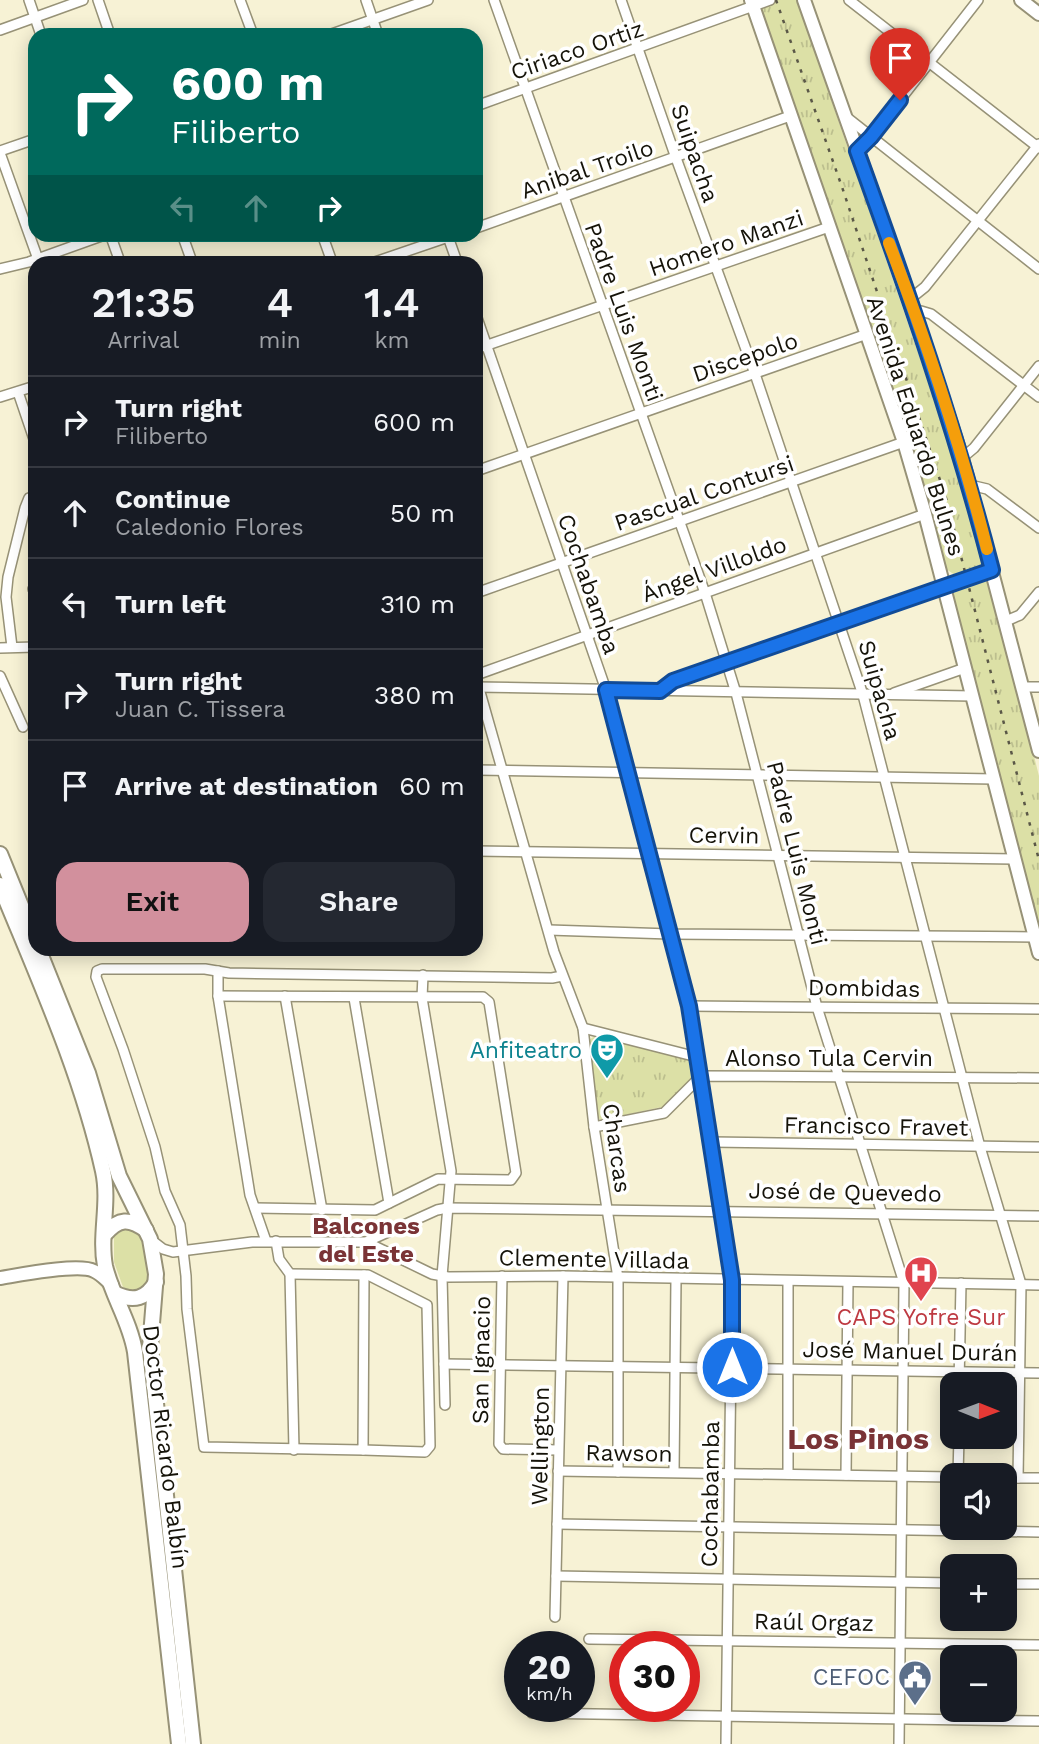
<!DOCTYPE html>
<html lang="en">
<head>
<meta charset="utf-8">
<style>
	body { margin:0; font-family:"Work Sans",sans-serif; background:#242831; color:#f1f3f6; height:100vh; display:flex; flex-direction:column; font-size:26px; white-space:nowrap }
	* { box-sizing:border-box; margin:0 }
	p { font-size:23px; color:#9ea1a6 }
	.icon { flex:none; width:38px; height:38px; fill:none; stroke:currentColor; stroke-width:2; stroke-linecap:round; stroke-linejoin:round }
	.map { position:relative; flex:1; overflow:hidden }
	.sheet { position:absolute; left:28px; top:256px; width:455px; height:700px; display:flex; flex-direction:column; background:#171b24; border-radius:21px; box-shadow:0 4px 18px #0003 }
	.sheet>* { flex:none }
	.hud { position:absolute; left:28px; top:28px; width:455px; height:214px; border-radius:21px; box-shadow:0 4px 18px #0003; background:#00695c; color:#fff; overflow:hidden }
	.needle { width:46px; rotate:91deg }
	.buttons { position:absolute; left:940px; top:1372px; display:grid; gap:14px }
	.buttons a { display:grid; place-items:center; width:77px; height:77px; border-radius:14px; background:#171b24; box-shadow:0 4px 18px #0003; font-size:35px }
	.speed { position:absolute; left:504px; top:1631px; display:flex; gap:14px; font-size:35px; font-weight:700; text-align:center }
	.speed>* { display:grid; place-content:center; width:91px; height:91px; border-radius:50%; background:#171b24; box-shadow:0 4px 18px #0003; line-height:1 }
	.speed small { font-size:18px; font-weight:400 }
	.speed .limit { border:10px solid #d22; background:#fff; color:#111 }
	.pin { position:absolute; display:grid; place-items:center; width:60px; height:60px; color:#fff; margin:-72px -30px; border-radius:50% 50% 50% 0; rotate:-45deg; box-shadow:0 0 7px #0007 }
	.pin .icon { rotate:45deg }
	.me { position:absolute; width:77px; margin:-38px; rotate:0deg; stroke-linejoin:round; filter:drop-shadow(0 0 5px #0008) }
	.turn { display:flex; align-items:center; gap:24px; height:147px; padding:0 28px; font-size:32px }
	.turn .icon { width:91px; height:91px; stroke-width:2.5 }
	.turn b { display:block; font-size:49px; line-height:60px }
	.lanes { display:flex; align-items:center; height:66px; padding:0 28px; background:#0003; justify-content:center; gap:35px; direction:ltr }
	.lanes .off { opacity:.35 }
	.eta { display:flex; justify-content:space-evenly; align-items:center; height:119px; text-align:center }
	.eta b { font-size:42px; font-weight:600; line-height:49px }
	.action { display:flex; gap:14px; margin-top:auto; padding:14px 28px }
	.action a { flex:1; height:80px; border-radius:21px; background:#d2909d; color:#111; font-size:28px; font-weight:600; line-height:80px; text-align:center }
	.action a+a { background:#242831; color:#f1f3f6 }
	ul { padding:0; list-style:none }
	li { display:flex; align-items:center; gap:21px; height:91px; padding:0 28px; border-top:2px solid #363941 }
	li div { flex:1 }
	li b { display:block; font-size:26px }
	li em { font-style:normal }
	.map>svg:first-child { display:block }
	.green { fill:#dce0a6 }
	.park { fill:url(#park-tufts) }
	.lines { fill:none; stroke-linecap:round; stroke-linejoin:round }
	.street-casing { stroke:#979277; stroke-width:12 }
	.secondary-casing { stroke:#979277; stroke-width:16 }
	.primary-casing { stroke:#979277; stroke-width:18 }
	.street { stroke:#fff; stroke-width:9 }
	.secondary { stroke:#fff; stroke-width:12 }
	.primary { stroke:#fff; stroke-width:14 }
	.rail { stroke:#5a5747; stroke-width:2.5; stroke-dasharray:3.5 7; stroke-linecap:butt }
	.route-casing { stroke:#114b97; stroke-width:18 }
	.route { stroke:#1a73e8; stroke-width:12 }
	.slow { stroke:#f59e0b; stroke-width:12 }
	.labels { text-anchor:middle; stroke-width:7; stroke-linejoin:round; paint-order:stroke }
	.street-label { font-size:23px; fill:#151309; stroke:#fff }
	.culture-label { font-size:23px; fill:#0d838f; stroke:#fff; text-anchor:end }
	.health-label { font-size:23px; fill:#be3a42; stroke:#fff }
	.service-label { font-size:23px; fill:#4e5e75; stroke:#fff; text-anchor:end }
	.neighbourhood-label { font-size:24px; font-weight:bold; fill:#7a3336; stroke:#fff }
	.district-label { font-size:30px; font-weight:bold; fill:#7a3336; stroke:#fff }
</style>
</head>
<body>
<div class="map">
<svg width="1039" height="1744" viewBox="0 0 1039 1744">
	<defs>
		<pattern id="park-tufts" width="24" height="20" patternUnits="userSpaceOnUse" patternTransform="scale(1.75)"><rect width="24" height="20" fill="#dce0a6"/><path d="M3 7l-1-3M5 7V3M7 7l1-3M15 17l-1-3M17 17v-4M19 17l1-3" fill="none" stroke="#bcbf8e"/></pattern>
	</defs>
	<rect width="100%" height="100%" fill="#f7f2d5"/>
	<path class="green" d="M125,1226L141,1234C145,1245 156,1286 139,1291C133,1293 128,1290 123,1287L114,1262V1235Z"/>
	<g class="park">
		<polygon points="758,0 797,0 958,469 985,561 984,568 955,575 946,569 912,448"/>
		<polygon points="983,578 990,581 1039,776 1039,947 951,597 951,589"/>
		<polygon points="595,1036 691,1060 694,1075 666,1106 602,1120 596,1117 587,1041"/>
	</g>
	<g class="lines">
		<g class="street-casing">
			<g id="street">
				<polyline points="29,0 41,35"/>
				<polyline points="98,0 110,35"/>
				<polyline points="240,0 253,35"/>
				<polyline points="366,0 378,35"/>
				<polyline points="494,0 705,593 736,693 817,1007 904,1283 899,1744"/>
				<polyline points="621,0 676,158 755,374 863,695 980,1147 1021,1284 1018,1478"/>
				<polyline points="849,0 1039,148"/>
				<polyline points="0,30 83,0"/>
				<polyline points="329,35 428,0"/>
				<polyline points="476,106 770,0"/>
				<polyline points="845,116 1039,269"/>
				<polyline points="0,151 35,139"/>
				<polyline points="857,151 871,137 978,0"/>
				<polyline points="0,153 39,262"/>
				<polyline points="476,228 790,116"/>
				<polyline points="110,234 120,262"/>
				<polyline points="182,234 192,262"/>
				<polyline points="322,234 332,262"/>
				<polyline points="447,234 457,262"/>
				<polyline points="375,262 457,234"/>
				<polyline points="0,269 29,262 107,234"/>
				<polyline points="910,299 925,287 1039,144"/>
				<polyline points="915,313 921,311 931,314 1039,397"/>
				<polyline points="476,315 606,690 689,1006 732,1280 726,1744"/>
				<polyline points="476,349 829,227"/>
				<polyline points="18,392 35,442"/>
				<polyline points="0,397 35,386"/>
				<polyline points="962,458 974,448 1039,366"/>
				<polyline points="476,471 867,334"/>
				<polyline points="970,485 987,489 1039,528"/>
				<polyline points="33,589 35,588"/>
				<polyline points="476,593 904,442"/>
				<polyline points="1006,621 1020,615 1039,592"/>
				<polyline points="12,647 6,597 8,577 25,508 29,498 35,497"/>
				<polyline points="0,648 35,647"/>
				<polyline points="476,675 925,514"/>
				<polyline points="0,676 23,727"/>
				<polyline points="476,678 554,952 583,1028 594,1127 618,1278 618,1472"/>
				<polyline points="476,687 973,696"/>
				<polyline points="1023,687 1039,687"/>
				<polyline points="660,691 673,681 992,570"/>
				<polyline points="894,693 965,668"/>
				<polyline points="476,770 994,779"/>
				<polyline points="476,851 1014,859"/>
				<polyline points="549,930 670,934 1035,937"/>
				<polyline points="218,971 218,996 250,1195 266,1241"/>
				<polyline points="423,975 422,998 451,1171 442,1276 445,1405"/>
				<polyline points="218,996 483,997 489,1002 516,1173 511,1180 438,1179 375,1210 255,1208"/>
				<polyline points="285,996 322,1210"/>
				<polyline points="354,998 389,1203"/>
				<polyline points="689,1006 1039,1009"/>
				<polyline points="583,1028 697,1057"/>
				<polyline points="594,1127 664,1113 701,1076 1039,1078"/>
				<polyline points="712,1142 1039,1147"/>
				<polyline points="150,1239 163,1249 173,1252 252,1242 366,1242 432,1274 448,1277 563,1276 1039,1285"/>
				<polyline points="276,1241 279,1259 290,1274 294,1450"/>
				<polyline points="366,1242 437,1210 447,1208 1039,1216"/>
				<polyline points="290,1274 368,1275 427,1305 430,1446 425,1452 363,1450"/>
				<polyline points="364,1275 363,1450 204,1447 187,1309 186,1276 180,1225 165,1191 155,1147 123,1049 96,977 97,971 102,969 205,969 229,973 552,978 562,976"/>
				<polyline points="502,1276 499,1444 503,1449 558,1450"/>
				<polyline points="444,1364 1039,1373"/>
				<polyline points="959,1384 961,1283"/>
				<polyline points="558,1471 952,1477"/>
				<polyline points="674,1472 676,1279"/>
				<polyline points="788,1474 788,1281"/>
				<polyline points="846,1475 848,1282"/>
				<polyline points="958,1475 959,1437"/>
				<polyline points="1004,1478 1039,1478"/>
				<polyline points="557,1524 1039,1532"/>
				<polyline points="556,1576 952,1583"/>
				<polyline points="1004,1584 1039,1584"/>
				<polyline points="555,1617 563,1276"/>
				<polyline points="589,1639 1039,1645"/>
				<polyline points="532,1713 1039,1721"/>
			</g>
		</g>
		<g class="secondary-casing">
			<g id="secondary">
				<polyline points="751,0 904,442 925,514 1039,953"/>
				<polyline points="804,0 912,305 962,458 1039,751"/>
				<polyline points="1021,0 1039,14"/>
				<path d="M0,1278C19,1275 79,1263 94,1271C101,1274 106,1280 112,1285"/>
			</g>
		</g>
		<g class="primary-casing">
			<g id="primary">
				<polyline points="0,854 35,940"/>
				<path d="M0,885C38,978 81,1072 103,1171C110,1203 99,1235 105,1266C112,1296 130,1321 135,1352L179,1744"/>
				<polyline points="38,948 88,1073 119,1176 150,1239 156,1274 150,1348 193,1744"/>
				<path d="M105,1234C119,1218 129,1218 146,1230"/>
				<path d="M116,1294C134,1302 146,1299 156,1282"/>
			</g>
		</g>
		<use href="#street" class="street"/>
		<use href="#secondary" class="secondary"/>
		<use href="#primary" class="primary"/>
		<polyline class="rail" points="776,0 842,187 946,498 1039,860"/>
	</g>
	<g class="lines">
		<g class="route-casing">
			<path id="route" d="M732,1367V1280L689,1006L606,690L660,691L673,681L992,570C955,427 907,289 857,151L871,137L900,100"/>
		</g>
		<use href="#route" class="route"/>
		<path class="slow" d="M889,243C927,343 961,446 987,549"/>
	</g>
	<defs>
		<g id="theatre-pin" transform="scale(1.75)"><path d="M0 17L-7.5 6A9.5 9.5 0 1 1 7.5 6Z" fill="#0f9aa8" stroke="#fff"/><path d="M-5-5.5Q0-4 5-5.5V0Q5 5 0 6Q-5 5-5 0ZM-3.3-2.5H-1v1.5H-3.3ZM1-2.5H3.3v1.5H1ZM-2.8 1Q0 5.5 2.8 1Z" fill="#fff"/></g>
		<g id="hospital-pin" transform="scale(1.75)"><path d="M0 17L-7.5 6A9.5 9.5 0 1 1 7.5 6Z" fill="#e0444e" stroke="#fff"/><path d="M-5-5h3v3.5h4V-5h3V5h-3V1.5h-4V5h-3Z" fill="#fff"/></g>
		<g id="civic-pin" transform="scale(1.75)"><path d="M0 17L-7.5 6A9.5 9.5 0 1 1 7.5 6Z" fill="#5c6f8a" stroke="#fff"/><path d="M-.6-6.5H3V-4.5H.6V-3L4-1V1h2V6H-6V1h2V-1L-.6-3ZM-1.2 2.5V6h2.4V2.5Z" fill="#fff"/></g>
	</defs>
	<g fill-rule="evenodd">
		<use href="#theatre-pin" x="607" y="1050"/>
		<use href="#hospital-pin" x="921" y="1273"/>
		<use href="#civic-pin" x="915" y="1677"/>
	</g>
	<g class="labels">
		<g class="street-label">
			<text transform="translate(577 50) rotate(-19)" y="8">Ciriaco Ortiz</text>
			<text transform="translate(695 153) rotate(71)" y="8">Suipacha</text>
			<text transform="translate(587 169) rotate(-19)" y="8">Anibal Troilo</text>
			<text transform="translate(726 243) rotate(-19)" y="8">Homero Manzi</text>
			<text transform="translate(624 312) rotate(70)" y="8">Padre Luis Monti</text>
			<text transform="translate(745 357) rotate(-19)" y="8">Discepolo</text>
			<text transform="translate(916 426) rotate(72)" y="8">Avenida Eduardo Bulnes</text>
			<text transform="translate(704 493) rotate(-19)" y="8">Pascual Contursi</text>
			<text transform="translate(714 569) rotate(-20)" y="8">Ángel Villoldo</text>
			<text transform="translate(589 584) rotate(71)" y="8">Cochabamba</text>
			<text transform="translate(880 690) rotate(74)" y="8">Suipacha</text>
			<text transform="translate(724 835) rotate(1)" y="8">Cervin</text>
			<text transform="translate(797 853) rotate(76)" y="8">Padre Luis Monti</text>
			<text transform="translate(864 988) rotate(1)" y="8">Dombidas</text>
			<text x="829" y="1066">Alonso Tula Cervin</text>
			<text transform="translate(876 1126) rotate(1)" y="8">Francisco Fravet</text>
			<text transform="translate(617 1148) rotate(82)" y="8">Charcas</text>
			<text transform="translate(845 1192) rotate(1)" y="8">José de Quevedo</text>
			<text transform="translate(594 1259) rotate(1)" y="8">Clemente Villada</text>
			<text transform="translate(910 1351) rotate(1)" y="8">José Manuel Durán</text>
			<text transform="translate(481 1360) rotate(-89)" y="8">San Ignacio</text>
			<text transform="translate(540 1446) rotate(-89)" y="8">Wellington</text>
			<text transform="translate(166 1447) rotate(83)" y="8">Doctor Ricardo Balbín</text>
			<text transform="translate(629 1453) rotate(1)" y="8">Rawson</text>
			<text transform="translate(710 1494) rotate(-89)" y="8">Cochabamba</text>
			<text transform="translate(814 1622) rotate(1)" y="8">Raúl Orgaz</text>
		</g>
		<g class="culture-label">
			<text x="582" y="1058">Anfiteatro</text>
		</g>
		<g class="health-label">
			<text x="921" y="1325">CAPS Yofre Sur</text>
		</g>
		<g class="service-label">
			<text x="890" y="1685">CEFOC</text>
		</g>
		<g class="neighbourhood-label">
			<text x="366" y="1234">Balcones<tspan x="366" dy="28">del Este</tspan></text>
		</g>
		<g class="district-label">
			<text x="858" y="1449">Los Pinos</text>
		</g>
	</g>
</svg>
<div class="buttons">
<a><svg class="needle" viewBox="-14 -14 28 28"><path d="M0-13l5 13h-10z" fill="#e53935"/><path d="M0 13l5-13h-10z" fill="#9ea1a6"/></svg></a>
<a><svg class="icon" aria-label="sound" viewBox="0 0 24 24"><path d="M4 9h4l5-4v14l-5-4H4zM17 9q2 3 0 6"/></svg></a>
<a>+</a>
<a>−</a>
</div>
<div class="speed"><div>20<small>km/h</small></div><div class="limit">30</div></div>
<div class="pin" style="left:900px;top:100px;background:#d93025"><svg class="icon" aria-label="arrive" viewBox="0 0 24 24"><path d="M6 21V4h12l-3 4 3 4H6"/></svg></div>
<svg class="me" style="left:732px;top:1367px" viewBox="-20 -20 40 40"><circle r="17" fill="#1a73e8" stroke="#fff" stroke-width="3"/><path d="M0-11L8 9 0 5-8 9z" fill="#fff"/></svg>
<div class="hud">
<div class="turn"><svg class="icon" aria-label="right" viewBox="0 0 24 24"><path d="M7 20v-9h11M14 6l5 5-5 5"/></svg><div><b>600 m</b>Filiberto</div></div>
<div class="lanes"><svg class="icon off" aria-label="left" viewBox="0 0 24 24"><path d="M17 20v-9H6M10 6l-5 5 5 5"/></svg><svg class="icon off" aria-label="ahead" viewBox="0 0 24 24"><path d="M12 20V5M6 11l6-6 6 6"/></svg><svg class="icon" aria-label="right" viewBox="0 0 24 24"><path d="M7 20v-9h11M14 6l5 5-5 5"/></svg></div>
</div>
<section class="sheet">
<div class="eta">
<div><b>21:35</b><p>Arrival</p></div>
<div><b>4</b><p>min</p></div>
<div><b>1.4</b><p>km</p></div>
</div>
<ul>
<li><svg class="icon" aria-label="right" viewBox="0 0 24 24"><path d="M7 20v-9h11M14 6l5 5-5 5"/></svg><div><b>Turn right</b><p>Filiberto</p></div><em>600 m</em></li>
<li><svg class="icon" aria-label="ahead" viewBox="0 0 24 24"><path d="M12 20V5M6 11l6-6 6 6"/></svg><div><b>Continue</b><p>Caledonio Flores</p></div><em>50 m</em></li>
<li><svg class="icon" aria-label="left" viewBox="0 0 24 24"><path d="M17 20v-9H6M10 6l-5 5 5 5"/></svg><div><b>Turn left</b></div><em>310 m</em></li>
<li><svg class="icon" aria-label="right" viewBox="0 0 24 24"><path d="M7 20v-9h11M14 6l5 5-5 5"/></svg><div><b>Turn right</b><p>Juan C. Tissera</p></div><em>380 m</em></li>
<li><svg class="icon" aria-label="arrive" viewBox="0 0 24 24"><path d="M6 21V4h12l-3 4 3 4H6"/></svg><div><b>Arrive at destination</b></div><em>60 m</em></li>
</ul>
<div class="action"><a>Exit</a><a>Share</a></div>
</section>
</div>
</body>
</html>
